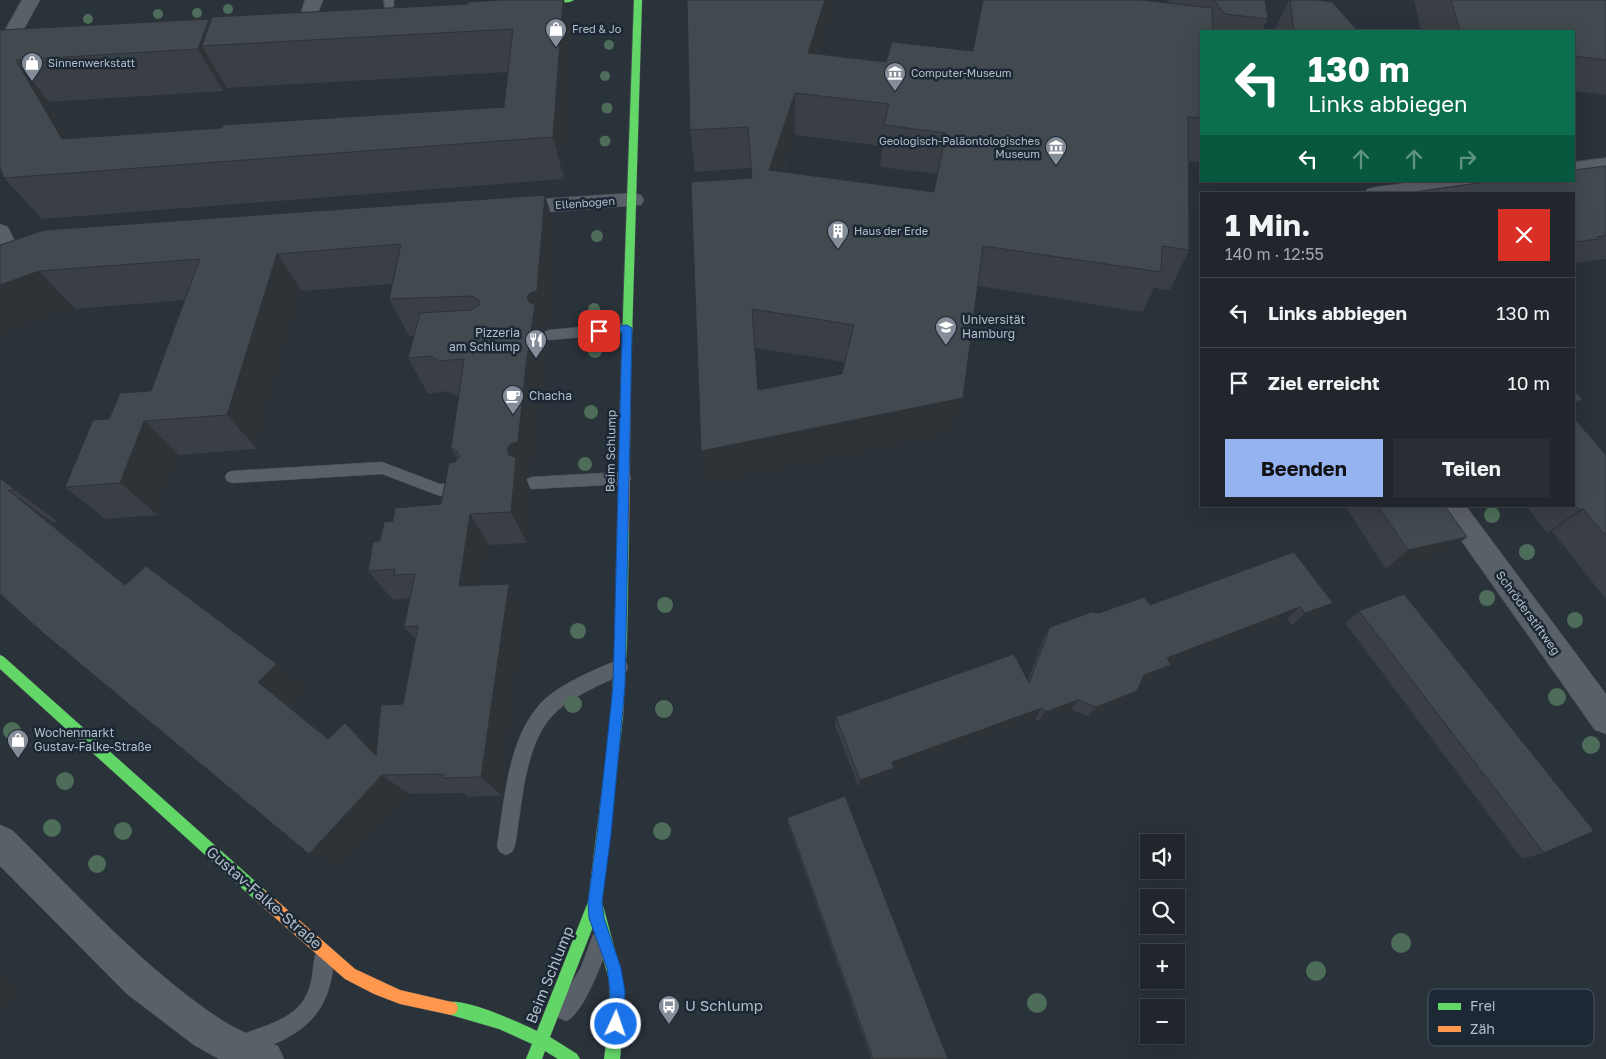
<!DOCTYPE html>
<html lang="de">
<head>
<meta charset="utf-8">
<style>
	body { margin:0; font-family:"Golos Text",sans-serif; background:#282e34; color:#f1f3f6; height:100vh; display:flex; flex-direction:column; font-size:19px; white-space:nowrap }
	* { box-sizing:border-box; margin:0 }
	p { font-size:16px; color:#a2a5a9 }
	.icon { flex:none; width:28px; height:28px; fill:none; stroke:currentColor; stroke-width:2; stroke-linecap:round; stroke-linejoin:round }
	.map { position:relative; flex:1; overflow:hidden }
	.sheet { position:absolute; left:1200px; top:192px; width:375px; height:315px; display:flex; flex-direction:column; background:#20262c; border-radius:0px; box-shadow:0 5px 20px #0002,0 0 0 1px #3d4348 }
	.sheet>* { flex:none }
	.hud { position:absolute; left:1200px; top:30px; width:375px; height:152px; border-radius:0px; box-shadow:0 5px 20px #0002,0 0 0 1px #3d4348; background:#0b6e4f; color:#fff; overflow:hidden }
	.tools { position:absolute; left:1140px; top:834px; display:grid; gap:10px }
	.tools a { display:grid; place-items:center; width:45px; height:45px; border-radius:0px; background:#20262c; box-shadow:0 5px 20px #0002,0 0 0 1px #3d4348; font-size:25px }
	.pin { position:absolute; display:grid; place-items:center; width:42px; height:42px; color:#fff; margin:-21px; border-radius:10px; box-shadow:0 2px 8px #0006 }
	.me { position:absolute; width:55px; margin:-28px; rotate:3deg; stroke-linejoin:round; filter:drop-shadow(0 0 4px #0008) }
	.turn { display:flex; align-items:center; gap:18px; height:105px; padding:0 25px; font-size:22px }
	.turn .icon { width:65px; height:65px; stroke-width:2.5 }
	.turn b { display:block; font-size:35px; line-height:42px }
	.lanes { display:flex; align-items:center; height:48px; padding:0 25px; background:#0003; justify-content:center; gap:25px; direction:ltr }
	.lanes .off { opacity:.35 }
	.round { display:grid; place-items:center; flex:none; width:52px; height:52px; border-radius:0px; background:#282e34 }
	.headline { display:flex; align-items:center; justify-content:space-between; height:85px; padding:0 25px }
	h1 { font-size:30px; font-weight:700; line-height:38px }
	.button { display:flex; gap:10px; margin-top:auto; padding:10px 25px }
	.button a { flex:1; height:58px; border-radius:0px; background:#95b2f1; color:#111; font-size:20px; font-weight:700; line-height:58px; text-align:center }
	.button a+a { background:#282e34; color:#f1f3f6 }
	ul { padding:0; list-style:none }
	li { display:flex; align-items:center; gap:15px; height:70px; padding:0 25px; border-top:1px solid #3d4348 }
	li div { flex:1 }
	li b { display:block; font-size:19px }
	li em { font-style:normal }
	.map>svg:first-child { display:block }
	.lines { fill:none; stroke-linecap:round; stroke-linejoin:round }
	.lane-casing { stroke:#484e54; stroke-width:1 }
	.street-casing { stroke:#484e54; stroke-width:1 }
	.fast-casing { stroke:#484e54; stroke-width:1 }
	.slow-casing { stroke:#484e54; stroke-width:1 }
	.lane { fill:#5a6067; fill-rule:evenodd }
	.street { fill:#5a6067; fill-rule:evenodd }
	.fast { fill:#63d668; fill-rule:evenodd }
	.slow { fill:#ff974d; fill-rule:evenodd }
	.tree { fill:#4d6c59 }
	.wall { fill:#393f44; fill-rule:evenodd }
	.shaded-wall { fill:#2e3337 }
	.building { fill:#42494f; stroke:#2e3337; fill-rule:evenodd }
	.route { fill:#1a73e8; stroke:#114b97 }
	.labels { text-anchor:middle; stroke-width:5; stroke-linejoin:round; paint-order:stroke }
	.far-poi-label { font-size:11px; fill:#b4beca; stroke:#1d2835; text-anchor:start }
	.far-street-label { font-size:11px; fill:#b4beca; stroke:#1d2835 }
	.poi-label { font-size:12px; fill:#b4beca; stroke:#1d2835; text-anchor:start }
	.street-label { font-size:12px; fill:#b4beca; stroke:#1d2835 }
	.near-street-label { font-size:15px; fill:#b4beca; stroke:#1d2835 }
	.near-poi-label { font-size:15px; fill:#b4beca; stroke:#1d2835; text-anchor:start }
	.key { fill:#1d2835; stroke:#4a5562; stroke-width:1 }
	.key-label { font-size:14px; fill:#b4beca }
</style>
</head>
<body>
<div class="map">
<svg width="1606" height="1059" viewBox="0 0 1606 1059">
	<rect width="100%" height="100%" fill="#2a323a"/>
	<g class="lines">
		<g class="lane-casing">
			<g id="lane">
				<polygon points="384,0 394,0 393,14 390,15 385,12"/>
				<polygon points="627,323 632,325 633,328 632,331 627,333 549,340 544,338 542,335 544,332 549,330"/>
				<polygon points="382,462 440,484 462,483 467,485 469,489 467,493 440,496 382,474 232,483 227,481 225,477 227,473 232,471"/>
				<polygon points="624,472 629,474 631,478 629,482 624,484 532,489 527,487 525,483 527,479 532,477"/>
				<path d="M620,659L626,662L628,667L626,672C602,685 572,695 553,715C524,745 522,806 515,846L512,852L506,855L500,852L497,846C505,800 507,741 540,704C557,685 596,669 620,659Z"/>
				<path d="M600,932L607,935L610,942C602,961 584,1014 566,1021L559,1018L556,1011L581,967L593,935Z"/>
				<path d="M324,947L331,950C335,961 333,973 330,984C322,1017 300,1034 269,1046C258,1050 247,1056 236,1051L233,1044L236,1037C263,1025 298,1021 309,989C314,976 312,962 317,950Z"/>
			</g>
		</g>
		<g class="street-casing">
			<g id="street">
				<polygon points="22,0 40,0 9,56 7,60 0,62 0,39"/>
				<polygon points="305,0 323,0 315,21 309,22 303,21 300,17"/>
				<polygon points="1606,158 1606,172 1574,176 1574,162"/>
				<polygon points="1423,181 1494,181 1491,186 1484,188 1436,194 1365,194 1367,189 1375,187"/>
				<polygon points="633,193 641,195 644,200 641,205 512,215 504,213 501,208 504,203 512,201"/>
				<polygon points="0,224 8,227 19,250 16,255 8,258 0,255"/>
				<polygon points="1437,506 1466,506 1606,694 1606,734 1595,730"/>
				<path d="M0,825L12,830C78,895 142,967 220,1019C238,1031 258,1038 278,1046L284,1059H219L194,1045L127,994L0,866Z"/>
			</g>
		</g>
		<g class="fast-casing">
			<g id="fast">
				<polygon points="539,0 574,0 570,2 527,5 523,3 527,1"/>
				<polygon points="634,0 642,0 631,371 626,375 621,371"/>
				<path d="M623,525L627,527L629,530L627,641L623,716L602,902L623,980L624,1014L620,1059H604L610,1014L609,980L594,924L550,1037L577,1054L580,1059H558L545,1051L542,1059H526L532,1044L499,1029L451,1015L446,1013L444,1008L446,1003C461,996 521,1023 537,1031L588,902L611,716L615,641L617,530L619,527Z"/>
				<polygon points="0,655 4,657 266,891 268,896 266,901 261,903 256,901 0,669"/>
			</g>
		</g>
		<g class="slow-casing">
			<g id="slow">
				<polygon points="626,367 631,371 629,530 627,533 623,535 619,533 617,530 621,371"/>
				<polygon points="261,889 266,891 355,969 400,990 456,1003 458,1008 456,1013 451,1015 400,1004 374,994 345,979 256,901 254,896 256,891"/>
			</g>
		</g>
		<use href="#lane" class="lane"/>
		<use href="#street" class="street"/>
		<use href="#fast" class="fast"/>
		<use href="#slow" class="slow"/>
	</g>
	<g class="tree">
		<circle cx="228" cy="9" r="5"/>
		<circle cx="197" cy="13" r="5"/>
		<circle cx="158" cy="14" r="5"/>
		<circle cx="88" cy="19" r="5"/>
		<circle cx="609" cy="45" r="5"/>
		<circle cx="605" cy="76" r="5"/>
		<circle cx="607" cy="108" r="5.5"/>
		<circle cx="605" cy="141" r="5.5"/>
		<circle cx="597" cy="236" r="6"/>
		<circle cx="594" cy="309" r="6"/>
		<circle cx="595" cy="351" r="7"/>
		<circle cx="591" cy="412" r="7"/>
		<circle cx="585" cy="464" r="7"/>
		<circle cx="1492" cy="515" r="8"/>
		<circle cx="1527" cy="552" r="8"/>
		<circle cx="1487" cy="598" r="8"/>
		<circle cx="665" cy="605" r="8"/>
		<circle cx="1575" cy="620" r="8"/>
		<circle cx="578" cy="631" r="8"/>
		<circle cx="1557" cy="697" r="9"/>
		<circle cx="573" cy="704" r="9"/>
		<circle cx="664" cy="709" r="9"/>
		<circle cx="12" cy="731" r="9"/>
		<circle cx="1591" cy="745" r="9"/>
		<circle cx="65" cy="781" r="9"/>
		<circle cx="52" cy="828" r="9"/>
		<circle cx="123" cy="831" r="9"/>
		<circle cx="662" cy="831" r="9"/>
		<circle cx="97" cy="864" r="9"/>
		<circle cx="1401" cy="943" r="10"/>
		<circle cx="1316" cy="971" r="10"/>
		<circle cx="1037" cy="1003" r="10"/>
	</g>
	<g class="wall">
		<path d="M687,0H834V9L820,54L886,62L973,51L1170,3L1168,0H1265L1268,19L1262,31H1201V163L1189,161V250L1170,290L1154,288L1143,312L978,286L954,435L707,486L752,178L751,168L695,172L690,130ZM795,135L882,146L880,167L937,174L934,192L784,172ZM755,348L845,362L842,374L758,390Z"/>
		<polygon points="1289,0 1316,0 1358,31 1274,31"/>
		<polygon points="1414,0 1606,0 1606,95 1574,91 1574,31 1429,31 1421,30"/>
		<path d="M468,4L573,39L564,179L42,219L4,178L0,30L210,21ZM508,72L504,107L222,128L70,138L49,102L223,91L225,85L227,88Z"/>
		<polygon points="1606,166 1606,259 1575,263 1574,264 1574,194"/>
		<polygon points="557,233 550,328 544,330 548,342 540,400 533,475 526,477 526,478 531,491 527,543 489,545 483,585 509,584 526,612 502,796 467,797 463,793 409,794 342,868 0,594 0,474 58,522 52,522 127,583 277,664 310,688 292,706 330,737 374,745 377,748 403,704 415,639 404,627 410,598 393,600 368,571 380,541 393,521 441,504 455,462 457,459 451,448 459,396 456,396 449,391 428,394 408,358 414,336 409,336 389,299 392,284 302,291 257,449 179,455 158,515 105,519 65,487 109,419 151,391 185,300 75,309 0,337 0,245"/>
		<polygon points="1574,418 1606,455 1606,599 1552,531 1547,533 1526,506 1574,506"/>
		<polygon points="1345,506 1445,506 1443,556 1386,569"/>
		<polygon points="1294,552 1319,615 1292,625 1287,619 1171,664 1161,675 1140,683 1128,701 1088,716 1071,710 1038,722 1035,718 894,769 891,776 859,788 835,726 836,717 1028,680 1043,639 1050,627 1099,613 1150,605"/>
		<polygon points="1359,611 1544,853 1522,859 1345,623"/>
		<polygon points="787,818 948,1059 871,1059 788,825"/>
	</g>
	<g class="shaded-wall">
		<polygon points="563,0 564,0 573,39 564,179 553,137"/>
		<polygon points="825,0 834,0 834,9 808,95 808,53"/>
		<polygon points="209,19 224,45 202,46 225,85 223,91 198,49"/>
		<polygon points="16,60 49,102 90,172 62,139"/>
		<polygon points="795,93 795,135 771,211 769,170"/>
		<polygon points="545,195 557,233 550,328 544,330 548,342 540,400 533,475 526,477 526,478 531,491 527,543 511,512 509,455 507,449 527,297"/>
		<polygon points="277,254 302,291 257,449 227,415"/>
		<polygon points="39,271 75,309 0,337 0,285"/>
		<polygon points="963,398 954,435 707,486 701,451"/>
		<polygon points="1583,400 1574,408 1574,402"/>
		<polygon points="144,421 179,455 158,515 120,483"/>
		<polygon points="0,474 58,522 15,490 0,478"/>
		<polygon points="8,490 52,522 164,613 125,585"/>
		<polygon points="1583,509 1552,531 1547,533 1579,510"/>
		<polygon points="470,514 489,545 479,614 459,586"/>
		<polygon points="1467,537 1443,556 1386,569 1408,550"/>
		<polygon points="509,584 526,612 502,796 481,777"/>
		<polygon points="1333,603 1319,615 1292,625 1305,613"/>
		<polygon points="1300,607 1287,619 1158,669 1167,658"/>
		<polygon points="277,664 310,688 292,706 358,760 328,739 258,682"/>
		<polygon points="1171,665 1161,675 1135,685 1144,675"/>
		<polygon points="1137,691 1128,701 1088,716 1096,707"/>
		<polygon points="1078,700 1071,710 1038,722 1045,712"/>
		<polygon points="1042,708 1035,718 894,769 891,776 859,788 860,780 892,762"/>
		<polygon points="345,723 374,745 404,776 376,756"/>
		<polygon points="382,775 409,794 342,868 309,854"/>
		<polygon points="0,966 23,989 0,1013"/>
	</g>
	<g class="building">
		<polygon points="501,0 563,0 553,137 4,178 0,168 0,30 209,19 198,49 16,60 62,139 222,128 222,125 504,107 513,29 202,46 212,17 468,4 468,2"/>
		<path d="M687,0H825L808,53L886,62L892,42L973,51L983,0H1140L1212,8L1213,31H1201V118L1188,117L1189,250L1162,246L1161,272L983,246L963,398L701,451L691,182L752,178L748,127L690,130ZM795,93L889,104L884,125L946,133L934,192L769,170ZM752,309L854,325L842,374L758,390Z"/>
		<polygon points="1214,0 1265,0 1268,19 1225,14"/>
		<polygon points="1290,0 1316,0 1332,2 1358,31 1294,31"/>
		<polygon points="1451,0 1606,0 1606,60 1574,56 1574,31 1460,31"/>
		<polygon points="1606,166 1606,235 1597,237 1598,239 1574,242 1574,194 1400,194 1492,181 1574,181 1574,170"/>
		<polygon points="545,195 537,291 530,293 527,297 529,302 535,305 526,365 518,442 511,444 507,449 509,455 516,458 511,512 470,514 459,586 509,584 481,777 443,778 444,774 382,775 309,854 41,631 0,594 0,478 15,490 8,490 125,585 146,566 277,664 258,682 328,739 345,723 376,756 381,705 403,704 418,626 404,627 415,574 394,575 395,569 368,571 373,542 380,541 384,522 393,521 395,508 441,504 449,463 455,462 459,457 457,451 451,448 464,359 438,361 431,356 408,358 420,313 471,310 480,304 478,299 471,296 389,299 401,244 277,254 227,415 144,421 120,483 65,487 93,420 109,419 120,393 151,391 200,259 39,271 0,285 0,245 45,230"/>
		<polygon points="1574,390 1583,400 1574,402"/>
		<polygon points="1574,418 1606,455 1606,536 1583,509 1579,510 1574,505"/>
		<polygon points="1378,506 1445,506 1467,537 1408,550"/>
		<polygon points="1294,552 1333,603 1305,613 1300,607 1167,658 1171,665 1144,675 1137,691 1096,707 1078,700 1045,712 1042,708 892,762 894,768 860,780 836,717 1014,654 1029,683 1050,627 1092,612 1099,613 1144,597 1150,605"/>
		<polygon points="1404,594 1594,831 1544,853 1359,611"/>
		<polygon points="845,796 948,1059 873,1059 787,818"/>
	</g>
	<polygon class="route" points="627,325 632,328 625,686 611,835 602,902 604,918 621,968 625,991 624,1024 621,1029 616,1031 611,1029 608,1024 610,991 607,968 589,918 588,902 597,835 613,686 622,332 599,335 594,331 599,327"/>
	<defs>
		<g id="shop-pin" transform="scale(1.125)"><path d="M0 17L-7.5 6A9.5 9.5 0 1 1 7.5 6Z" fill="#848d98" stroke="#1d2835"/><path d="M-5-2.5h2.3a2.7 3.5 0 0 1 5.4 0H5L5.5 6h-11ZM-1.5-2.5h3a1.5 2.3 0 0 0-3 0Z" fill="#fff"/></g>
		<g id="museum-pin" transform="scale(1.125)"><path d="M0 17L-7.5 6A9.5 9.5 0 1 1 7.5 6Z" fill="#848d98" stroke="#1d2835"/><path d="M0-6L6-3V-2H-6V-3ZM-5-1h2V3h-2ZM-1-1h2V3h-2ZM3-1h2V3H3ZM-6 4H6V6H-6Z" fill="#fff"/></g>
		<g id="building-pin" transform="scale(1.125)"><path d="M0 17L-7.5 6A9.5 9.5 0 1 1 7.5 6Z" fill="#848d98" stroke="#1d2835"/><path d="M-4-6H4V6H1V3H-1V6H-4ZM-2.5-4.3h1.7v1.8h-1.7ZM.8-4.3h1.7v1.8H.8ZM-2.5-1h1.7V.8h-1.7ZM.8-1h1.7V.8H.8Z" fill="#fff"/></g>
		<g id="university-pin" transform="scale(1.125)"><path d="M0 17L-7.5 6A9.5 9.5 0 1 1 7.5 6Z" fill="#848d98" stroke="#1d2835"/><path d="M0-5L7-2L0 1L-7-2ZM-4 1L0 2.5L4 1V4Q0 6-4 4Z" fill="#fff"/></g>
		<g id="restaurant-pin" transform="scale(1.125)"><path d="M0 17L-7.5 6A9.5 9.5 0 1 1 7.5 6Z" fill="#848d98" stroke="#1d2835"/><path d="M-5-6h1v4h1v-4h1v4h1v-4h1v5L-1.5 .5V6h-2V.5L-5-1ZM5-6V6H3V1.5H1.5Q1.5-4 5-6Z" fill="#fff"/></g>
		<g id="cafe-pin" transform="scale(1.125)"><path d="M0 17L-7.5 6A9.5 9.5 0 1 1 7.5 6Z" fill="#848d98" stroke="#1d2835"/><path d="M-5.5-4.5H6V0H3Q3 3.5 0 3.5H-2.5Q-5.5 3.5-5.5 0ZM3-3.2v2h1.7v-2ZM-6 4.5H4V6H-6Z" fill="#fff"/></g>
		<g id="bus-pin" transform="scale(1.125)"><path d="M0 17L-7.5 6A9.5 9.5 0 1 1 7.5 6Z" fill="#848d98" stroke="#1d2835"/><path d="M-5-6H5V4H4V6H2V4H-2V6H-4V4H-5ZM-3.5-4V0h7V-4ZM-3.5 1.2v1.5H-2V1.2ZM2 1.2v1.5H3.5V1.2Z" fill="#fff"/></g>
	</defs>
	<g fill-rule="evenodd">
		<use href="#shop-pin" x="556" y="29"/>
		<use href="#shop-pin" x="32" y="63"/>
		<use href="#museum-pin" x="895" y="73"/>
		<use href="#museum-pin" x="1056" y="147"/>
		<use href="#building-pin" x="838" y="231"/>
		<use href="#university-pin" x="946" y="327"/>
		<use href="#restaurant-pin" x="536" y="340"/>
		<use href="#cafe-pin" x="513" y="396"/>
		<use href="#shop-pin" x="18" y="740"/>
		<use href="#bus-pin" x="669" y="1006"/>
	</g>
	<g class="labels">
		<g class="far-poi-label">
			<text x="572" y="33">Fred &amp; Jo</text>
			<text x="48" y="67">Sinnenwerkstatt</text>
			<text x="911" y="77">Computer-Museum</text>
			<text x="1040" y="145" text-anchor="end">Geologisch-Paläontologisches<tspan x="1040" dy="13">Museum</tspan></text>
			<text x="854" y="235">Haus der Erde</text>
		</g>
		<g class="far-street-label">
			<text transform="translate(585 203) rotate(-4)" y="4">Ellenbogen</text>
		</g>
		<g class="poi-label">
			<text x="962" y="324">Universität<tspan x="962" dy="14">Hamburg</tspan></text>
			<text x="520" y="337" text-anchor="end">Pizzeria<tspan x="520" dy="14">am Schlump</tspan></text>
			<text x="529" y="400">Chacha</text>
			<text x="34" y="737">Wochenmarkt<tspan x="34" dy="14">Gustav-Falke-Straße</tspan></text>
		</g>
		<g class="street-label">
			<text transform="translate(611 451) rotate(-89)" y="4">Beim Schlump</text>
			<text transform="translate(1528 613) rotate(54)" y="4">Schröderstiftweg</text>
		</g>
		<g class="near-street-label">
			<text transform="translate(264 898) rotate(41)" y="5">Gustav-Falke-Straße</text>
			<text transform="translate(550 975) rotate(-68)" y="5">Beim Schlump</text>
		</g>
		<g class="near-poi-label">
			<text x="685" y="1011">U Schlump</text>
		</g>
	</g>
	<rect x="1428" y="989" width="166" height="57" rx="8" class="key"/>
	<rect x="1438" y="1003" width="23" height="7" fill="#63d668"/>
	<rect x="1438" y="1026" width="23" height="6" fill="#ff974d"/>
	<g class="key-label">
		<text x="1470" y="1011">Frei</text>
		<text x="1470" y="1034">Zäh</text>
	</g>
</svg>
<div class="tools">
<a><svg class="icon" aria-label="sound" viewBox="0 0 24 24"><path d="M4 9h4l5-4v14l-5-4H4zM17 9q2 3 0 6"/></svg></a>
<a><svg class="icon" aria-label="search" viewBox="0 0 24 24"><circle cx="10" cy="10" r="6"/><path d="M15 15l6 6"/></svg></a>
<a>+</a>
<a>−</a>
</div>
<div class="pin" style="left:599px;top:331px;background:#d93025"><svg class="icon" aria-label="arrive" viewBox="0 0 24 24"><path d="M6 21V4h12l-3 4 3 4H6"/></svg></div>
<svg class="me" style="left:616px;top:1024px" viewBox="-20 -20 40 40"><circle r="17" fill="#1a73e8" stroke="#fff" stroke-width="3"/><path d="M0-11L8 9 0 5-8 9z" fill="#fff"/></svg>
<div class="hud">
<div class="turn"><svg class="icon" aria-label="left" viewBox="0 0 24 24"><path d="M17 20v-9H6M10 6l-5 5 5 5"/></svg><div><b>130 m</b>Links abbiegen</div></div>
<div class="lanes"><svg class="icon" aria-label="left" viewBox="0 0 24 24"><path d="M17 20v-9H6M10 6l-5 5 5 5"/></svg><svg class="icon off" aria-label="ahead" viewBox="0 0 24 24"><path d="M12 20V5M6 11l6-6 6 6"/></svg><svg class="icon off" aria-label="ahead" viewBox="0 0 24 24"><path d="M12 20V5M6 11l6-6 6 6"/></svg><svg class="icon off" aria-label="right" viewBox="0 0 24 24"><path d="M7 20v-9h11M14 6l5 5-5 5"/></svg></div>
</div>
<section class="sheet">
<div class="headline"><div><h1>1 Min.</h1><p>140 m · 12:55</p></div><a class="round" style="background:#d93025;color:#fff"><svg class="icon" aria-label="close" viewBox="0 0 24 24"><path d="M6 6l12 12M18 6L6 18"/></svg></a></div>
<ul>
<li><svg class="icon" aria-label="left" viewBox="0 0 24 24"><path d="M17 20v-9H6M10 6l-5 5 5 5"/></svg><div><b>Links abbiegen</b></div><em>130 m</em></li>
<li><svg class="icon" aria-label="arrive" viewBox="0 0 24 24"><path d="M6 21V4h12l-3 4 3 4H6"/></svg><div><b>Ziel erreicht</b></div><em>10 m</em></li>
</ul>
<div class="button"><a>Beenden</a><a>Teilen</a></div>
</section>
</div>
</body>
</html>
